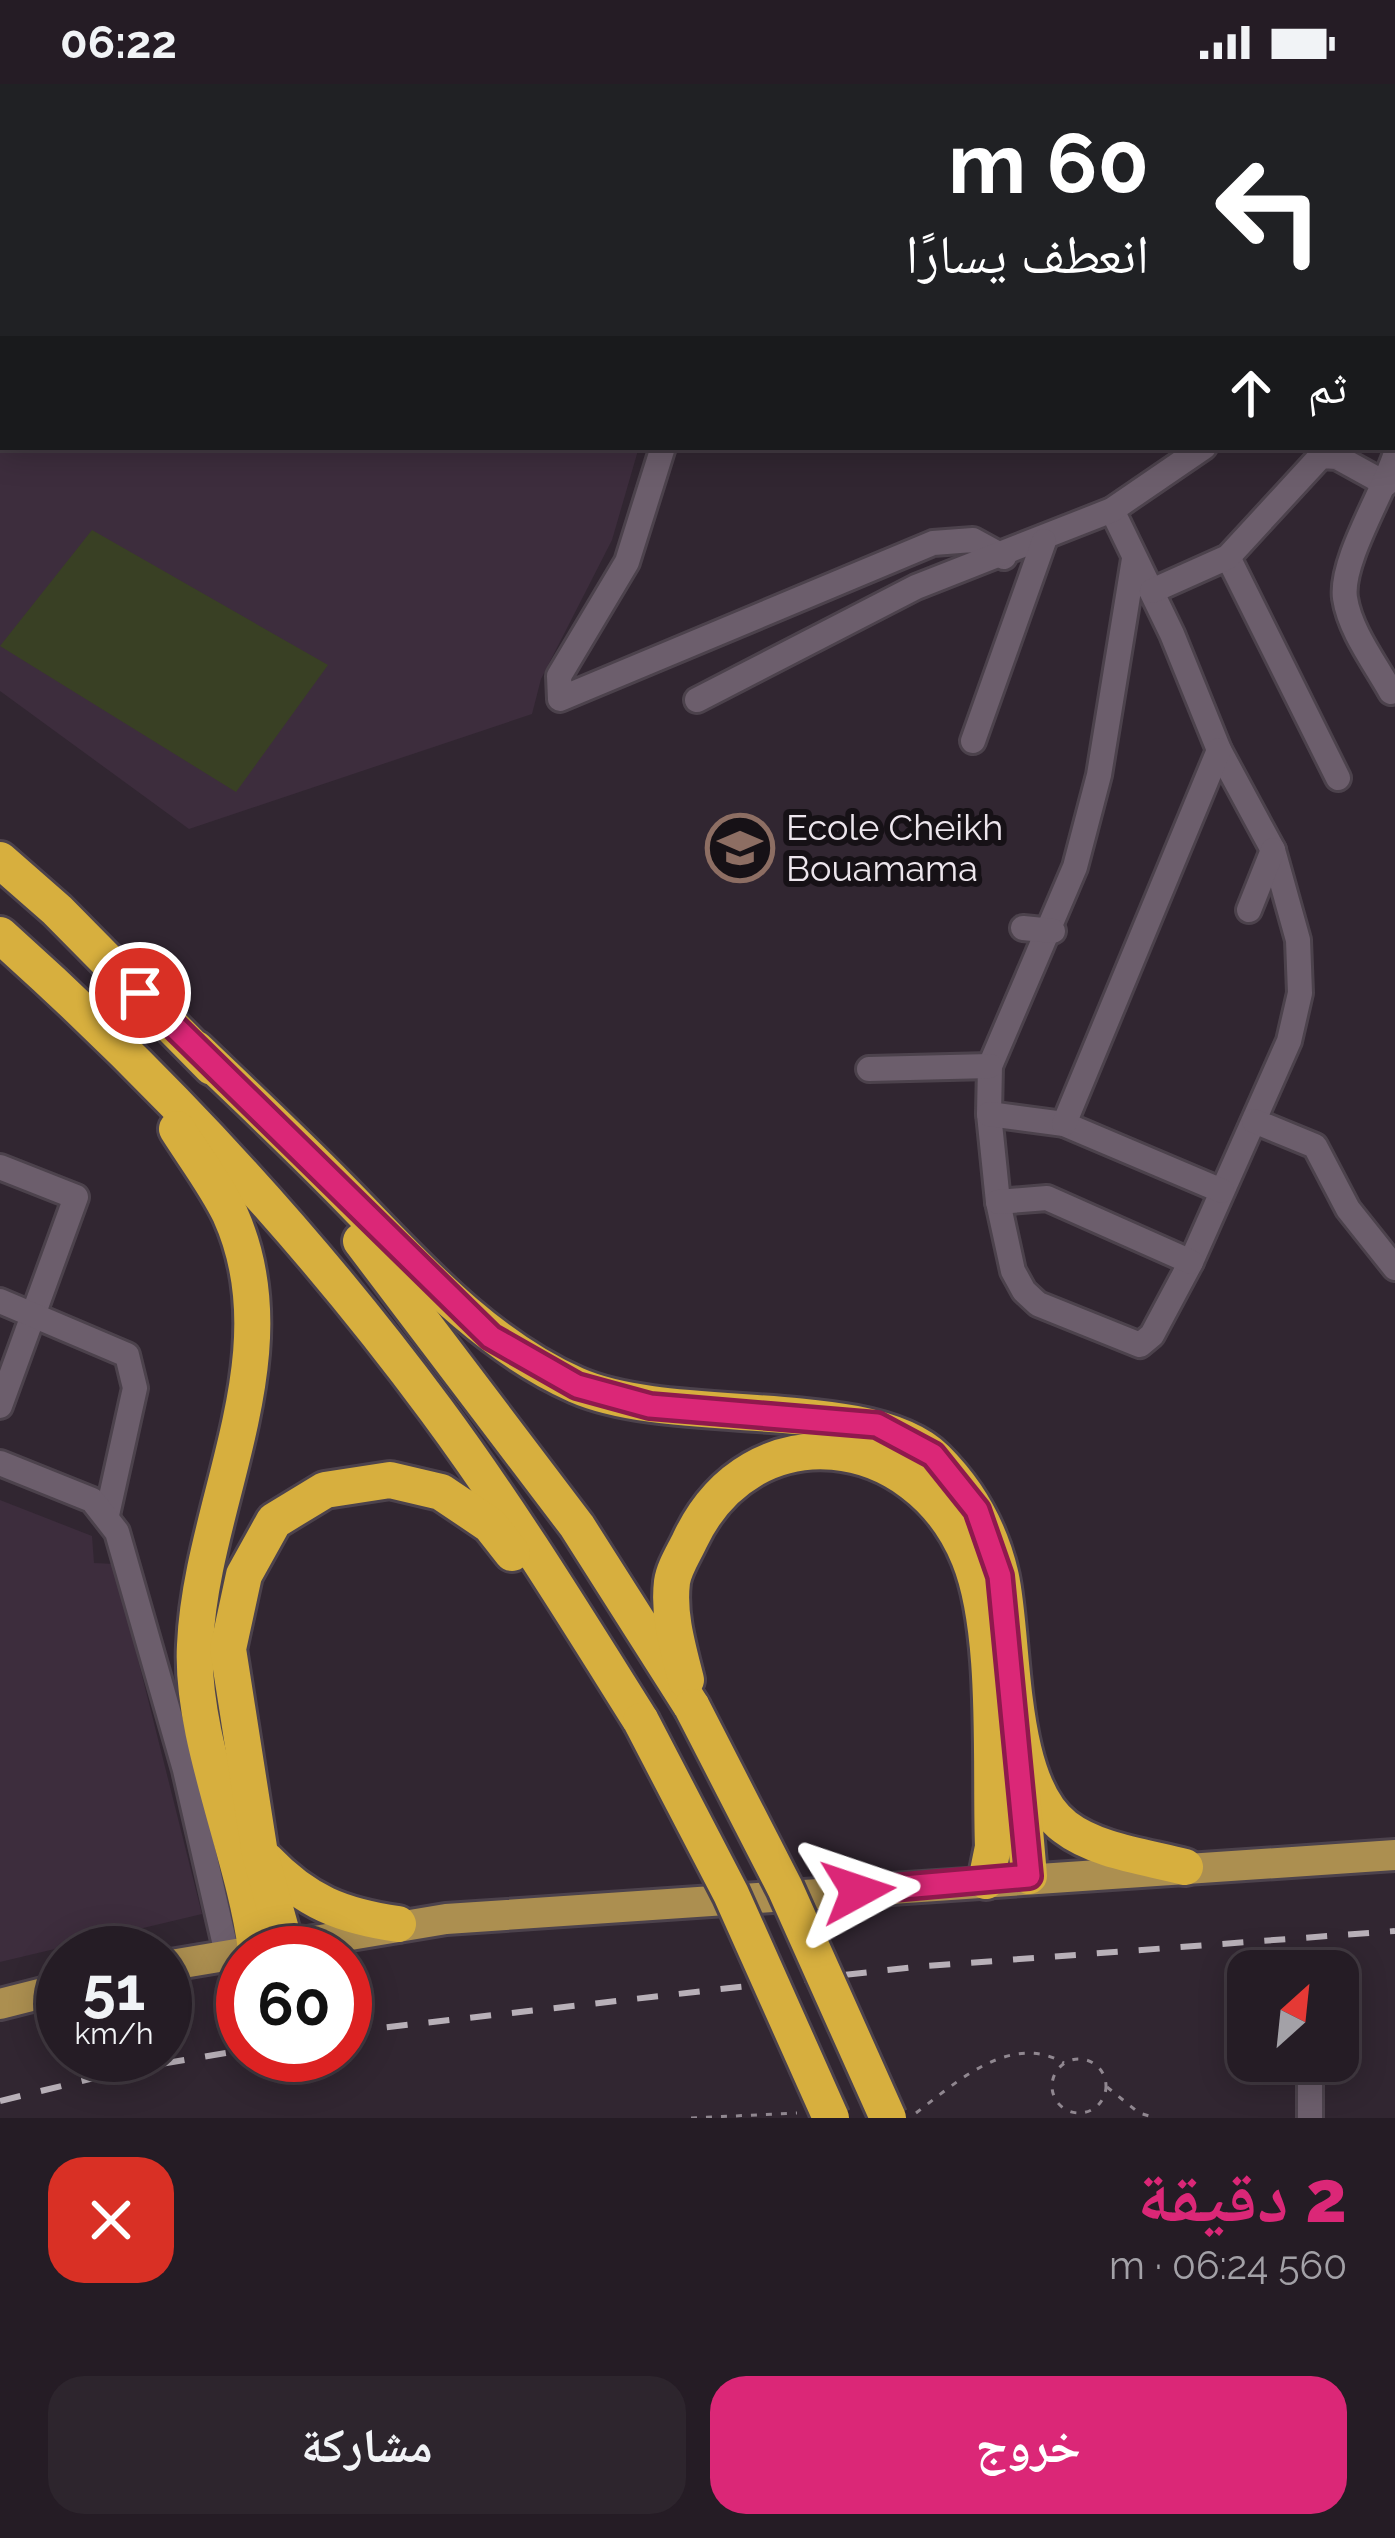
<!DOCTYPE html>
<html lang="ar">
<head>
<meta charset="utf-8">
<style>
	body { margin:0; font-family:Raleway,"Noto Naskh Arabic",sans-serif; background:#2d252d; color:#f1f3f6; direction:rtl; height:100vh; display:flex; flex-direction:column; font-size:45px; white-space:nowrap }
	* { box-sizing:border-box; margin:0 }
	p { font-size:39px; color:#a3a1a7 }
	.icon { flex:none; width:66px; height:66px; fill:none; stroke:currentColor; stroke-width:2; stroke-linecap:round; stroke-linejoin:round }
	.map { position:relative; height:2034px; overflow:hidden; direction:ltr }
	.panel { display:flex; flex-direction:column; background:#251c25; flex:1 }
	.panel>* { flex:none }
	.hud { position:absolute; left:0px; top:0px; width:1395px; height:366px; box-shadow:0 6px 30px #0003,0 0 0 3px #423a42; direction:rtl; background:#202124; color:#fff; overflow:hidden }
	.needle { width:78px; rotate:27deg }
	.buttons { position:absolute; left:1227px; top:1866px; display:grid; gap:24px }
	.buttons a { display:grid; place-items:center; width:132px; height:132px; border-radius:24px; background:#251c25; box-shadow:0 6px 30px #0003,0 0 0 3px #423a42; font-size:60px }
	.speed { position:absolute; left:36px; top:1842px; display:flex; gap:24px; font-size:60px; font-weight:700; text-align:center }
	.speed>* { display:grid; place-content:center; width:156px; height:156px; border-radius:50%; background:#251c25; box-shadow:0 6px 30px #0003,0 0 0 3px #423a42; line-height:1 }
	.speed small { font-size:30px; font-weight:400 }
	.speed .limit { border:18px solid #d22; background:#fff; color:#111 }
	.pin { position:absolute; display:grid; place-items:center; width:102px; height:102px; color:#fff; margin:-51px; border:6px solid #fff; border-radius:50%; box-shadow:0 3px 12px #0007 }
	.me { position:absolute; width:132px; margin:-66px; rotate:85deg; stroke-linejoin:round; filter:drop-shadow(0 0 9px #0008) }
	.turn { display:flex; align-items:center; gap:42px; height:252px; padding:0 48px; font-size:54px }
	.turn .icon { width:156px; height:156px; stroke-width:2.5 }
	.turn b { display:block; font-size:84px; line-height:102px }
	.then { display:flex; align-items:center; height:114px; padding:0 48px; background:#0003; gap:24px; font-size:45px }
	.round { display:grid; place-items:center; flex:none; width:126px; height:126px; border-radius:36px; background:#2d252d }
	.head { display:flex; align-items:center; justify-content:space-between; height:204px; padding:0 48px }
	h1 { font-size:72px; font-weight:800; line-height:90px; color:#db2777 }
	.primary-button { display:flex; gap:24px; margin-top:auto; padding:24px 48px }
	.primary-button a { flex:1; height:138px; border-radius:36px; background:#db2777; color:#fff; font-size:48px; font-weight:800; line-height:138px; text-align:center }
	.primary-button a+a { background:#2d252d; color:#f1f3f6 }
	.status { display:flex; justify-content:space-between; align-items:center; height:84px; padding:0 60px; background:#251c25; direction:ltr }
	.status svg { height:33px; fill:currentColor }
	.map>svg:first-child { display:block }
	.built { fill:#3d2d3d }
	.green { fill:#394024 }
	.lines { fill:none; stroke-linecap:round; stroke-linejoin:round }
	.minor-casing { stroke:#4c424c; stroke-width:30 }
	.major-casing { stroke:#4c424c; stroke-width:36 }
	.highway-casing { stroke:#4c424c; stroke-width:42 }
	.path { stroke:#908790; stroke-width:3; stroke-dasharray:6 9; stroke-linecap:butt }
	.minor { stroke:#6c5e6c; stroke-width:24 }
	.major { stroke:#ac8f50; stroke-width:30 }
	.highway { stroke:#d7af3e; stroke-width:36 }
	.rail { stroke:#b8b0b8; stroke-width:6; stroke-dasharray:21 21; stroke-linecap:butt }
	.highway-bridge-casing { stroke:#4c424c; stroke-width:42; stroke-linecap:butt }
	.highway-bridge { stroke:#d7af3e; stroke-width:36 }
	.route-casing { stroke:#8e194d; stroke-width:30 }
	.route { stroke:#db2777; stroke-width:21 }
	.labels { text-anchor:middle; stroke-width:12; stroke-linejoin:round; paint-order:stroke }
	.poi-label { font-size:36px; fill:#ede6ed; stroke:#161116; text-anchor:start }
</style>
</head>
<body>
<div class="status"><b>06:22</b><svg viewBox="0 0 49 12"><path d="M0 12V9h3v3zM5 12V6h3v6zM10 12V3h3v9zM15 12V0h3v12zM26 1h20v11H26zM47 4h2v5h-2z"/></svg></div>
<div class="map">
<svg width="1395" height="2034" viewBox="0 0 1395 2034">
	<rect width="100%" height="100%" fill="#312631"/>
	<g class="built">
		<polygon points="0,0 746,0 3,3 3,363 639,363 612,456 541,595 532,630 189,745 0,607"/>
		<polygon points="0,1416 92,1452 94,1479 114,1480 202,1830 0,1878"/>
	</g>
	<polygon class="green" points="92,446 328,581 236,708 0,562"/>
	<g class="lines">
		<g class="minor-casing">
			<g id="minor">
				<polyline points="60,3 61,0"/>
				<polyline points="0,93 3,89"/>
				<polyline points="1392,101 1395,101"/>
				<polyline points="0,285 3,288"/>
				<polyline points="1392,299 1395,299"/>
				<polyline points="663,363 627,478 559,592 560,615 933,459 973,456 1004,473"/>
				<polyline points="1112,426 1172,550 1219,666 1273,766 1298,856 1300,909 1289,957 1191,1178 1152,1251 1140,1261 1038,1220 1024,1207 1013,1187 998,1118 989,1030 990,982 1075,783 1099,691 1134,475"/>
				<polyline points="1228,473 1338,694"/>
				<polyline points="1152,507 1228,473 1321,372 1337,373 1386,400"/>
				<path d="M1391,608C1375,579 1350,547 1345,514C1340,478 1383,409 1395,372"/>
				<polyline points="697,616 916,503 1112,426 1204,363"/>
				<polyline points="973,657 1044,457"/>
				<polyline points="1249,826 1273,766"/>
				<polyline points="1023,844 1053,847"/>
				<polyline points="869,985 990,982"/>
				<polyline points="989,1030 1064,1040 1222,1107"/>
				<polyline points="1254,1037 1315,1062 1348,1125 1395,1184"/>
				<polyline points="1064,1040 1219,666"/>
				<polyline points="0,1083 76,1113 0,1322"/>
				<polyline points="998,1118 1047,1114 1191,1178"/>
				<polyline points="0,1217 127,1271 135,1304 107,1431"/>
				<polyline points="0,1379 92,1416 117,1448 185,1686 227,1870"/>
				<polyline points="1310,1991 1310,2034"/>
			</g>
		</g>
		<g class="major-casing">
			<g id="major">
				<polyline points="165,1882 446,1835 1395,1771"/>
				<polyline points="0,1920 63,1904"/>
			</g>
		</g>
		<g class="highway-casing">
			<g id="highway">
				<polyline points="0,776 57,826 212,983"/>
				<path d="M0,851C160,994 308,1153 436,1326C510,1426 575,1532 641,1637"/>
				<path d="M196,965C244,1011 293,1057 339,1104C411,1177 481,1259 576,1301C673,1344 871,1310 936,1375C968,1407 991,1448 1001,1493C1015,1559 1006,1698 1065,1743C1096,1767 1147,1773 1185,1783"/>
				<path d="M177,1045C194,1072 216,1101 230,1130C294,1271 201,1419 195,1561C190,1653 244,1770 256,1865"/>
				<polyline points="361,1157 577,1442 692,1623"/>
				<path d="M686,1596C678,1564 668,1531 672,1498C674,1484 684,1469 690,1456C752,1325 917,1346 969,1474C999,1547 990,1682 993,1763L986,1797"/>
				<polyline points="1020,1688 1029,1792"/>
				<path d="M266,1776C306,1818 342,1832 398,1840"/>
				<polyline points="285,1860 260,1770 228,1565 244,1491 274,1437 325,1406 390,1396 441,1408 490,1441 512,1469"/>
			</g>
		</g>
		<g class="path">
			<circle cx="1079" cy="2002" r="27"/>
			<polyline points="1107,2003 1139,2029 1156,2034"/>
			<path d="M916,2029C958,1997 1011,1948 1064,1979"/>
			<polyline points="691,2034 797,2029"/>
		</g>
		<use href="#minor" class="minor"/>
		<use href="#major" class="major"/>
		<use href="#highway" class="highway"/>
		<g class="rail">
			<polyline points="345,1948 914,1883 1395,1847"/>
			<polyline points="0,2017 131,1985 243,1966"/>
		</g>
		<g class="highway-bridge-casing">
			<g id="highway-bridge">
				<polyline points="692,1623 785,1804 888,2034"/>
				<polyline points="641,1637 731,1810 831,2034"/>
			</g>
		</g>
		<use href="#highway-bridge" class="highway-bridge"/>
	</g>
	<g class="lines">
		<g class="route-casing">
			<polyline id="route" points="140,909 491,1253 577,1302 650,1322 877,1341 933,1371 977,1426 1000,1492 1029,1792 858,1807"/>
		</g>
		<use href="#route" class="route"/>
	</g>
	<defs>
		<g id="school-ring" transform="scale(3.45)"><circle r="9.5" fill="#161116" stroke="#8d6e63" stroke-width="1.5"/><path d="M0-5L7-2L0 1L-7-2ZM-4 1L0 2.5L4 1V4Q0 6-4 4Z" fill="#8d6e63"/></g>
	</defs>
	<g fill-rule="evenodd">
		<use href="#school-ring" x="740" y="764"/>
	</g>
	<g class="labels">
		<g class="poi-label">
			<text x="786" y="756">Ecole Cheikh<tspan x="786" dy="41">Bouamama</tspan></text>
		</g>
	</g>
</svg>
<div class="buttons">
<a><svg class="needle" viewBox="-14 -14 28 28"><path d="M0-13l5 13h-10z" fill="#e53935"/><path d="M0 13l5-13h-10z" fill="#a3a1a7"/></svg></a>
</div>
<div class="speed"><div>51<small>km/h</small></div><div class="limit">60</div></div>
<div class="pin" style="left:140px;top:909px;background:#d93025"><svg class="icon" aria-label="arrive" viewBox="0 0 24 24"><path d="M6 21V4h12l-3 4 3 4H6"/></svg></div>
<svg class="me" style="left:858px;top:1807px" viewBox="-20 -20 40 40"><path d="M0-17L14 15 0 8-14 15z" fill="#db2777" stroke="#fff" stroke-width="4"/></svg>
<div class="hud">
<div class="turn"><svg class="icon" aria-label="left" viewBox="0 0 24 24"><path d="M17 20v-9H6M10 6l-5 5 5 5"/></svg><div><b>60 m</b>انعطف يسارًا</div></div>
<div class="then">ثم<svg class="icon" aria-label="ahead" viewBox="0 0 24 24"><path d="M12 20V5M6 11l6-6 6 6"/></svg></div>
</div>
</div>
<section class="panel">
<div class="head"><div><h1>2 دقيقة</h1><p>560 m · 06:24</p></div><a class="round" style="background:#d93025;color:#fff"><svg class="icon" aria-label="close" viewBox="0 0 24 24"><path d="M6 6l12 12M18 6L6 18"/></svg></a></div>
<div class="primary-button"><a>خروج</a><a>مشاركة</a></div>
</section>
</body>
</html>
